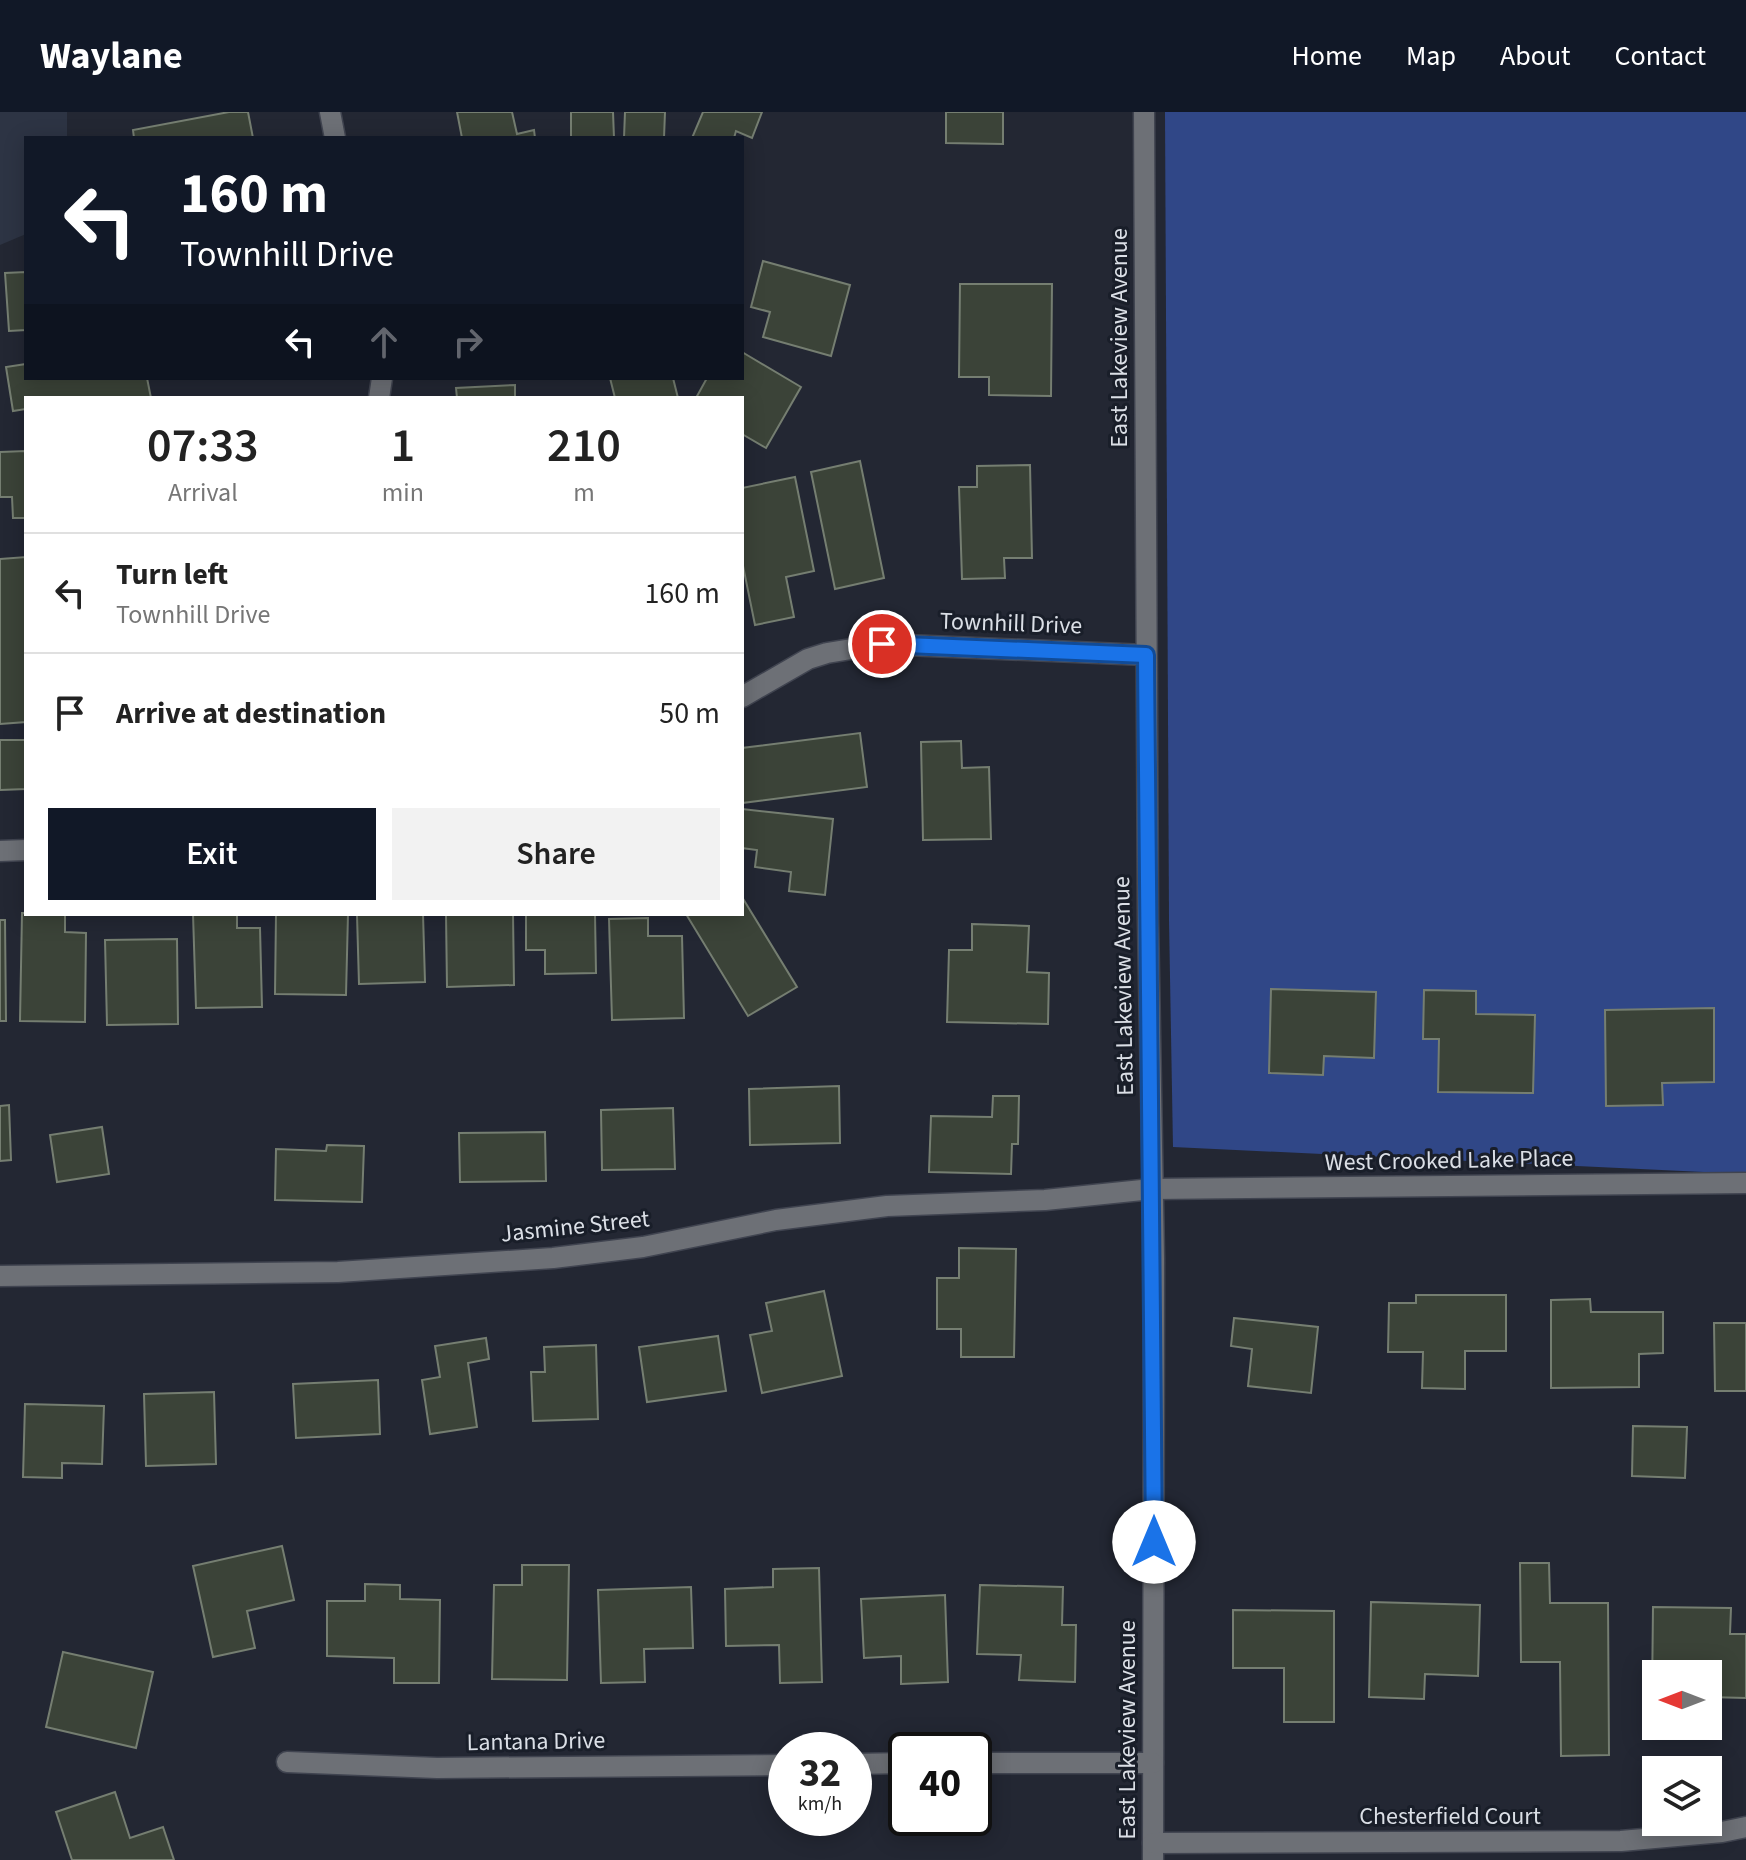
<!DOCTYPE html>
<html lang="en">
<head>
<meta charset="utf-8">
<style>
	body { margin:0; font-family:"Source Sans 3",sans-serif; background:#f2f2f2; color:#222; height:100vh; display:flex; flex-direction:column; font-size:30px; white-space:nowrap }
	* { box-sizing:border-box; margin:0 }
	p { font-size:26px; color:#767676 }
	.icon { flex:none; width:44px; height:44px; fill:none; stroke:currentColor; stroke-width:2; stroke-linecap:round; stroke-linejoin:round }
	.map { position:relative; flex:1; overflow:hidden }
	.panel { position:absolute; left:24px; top:284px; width:720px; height:520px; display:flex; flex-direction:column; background:#fff; border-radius:0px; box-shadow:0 4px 20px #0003 }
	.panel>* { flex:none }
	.hud { position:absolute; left:24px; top:24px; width:720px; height:244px; border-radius:0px; box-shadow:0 4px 20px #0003; background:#111827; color:#fff; overflow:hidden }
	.needle { width:52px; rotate:270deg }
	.fabs { position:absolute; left:1642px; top:1548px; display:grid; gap:16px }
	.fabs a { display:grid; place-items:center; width:80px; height:80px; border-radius:0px; background:#fff; box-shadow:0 4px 20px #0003; font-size:40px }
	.speed { position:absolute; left:768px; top:1620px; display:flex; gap:16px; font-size:40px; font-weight:700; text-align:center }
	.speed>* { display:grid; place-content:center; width:104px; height:104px; border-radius:50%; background:#fff; box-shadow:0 4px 20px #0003; line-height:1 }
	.speed small { font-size:20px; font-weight:400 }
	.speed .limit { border:4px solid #111; border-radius:12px; background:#fff; color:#111 }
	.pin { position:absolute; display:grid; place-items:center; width:68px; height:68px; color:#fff; margin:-34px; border:4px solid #fff; border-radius:50%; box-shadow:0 2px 8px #0007 }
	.me { position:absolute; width:88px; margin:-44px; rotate:0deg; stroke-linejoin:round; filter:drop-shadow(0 0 6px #0008) }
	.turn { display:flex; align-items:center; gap:28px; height:168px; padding:0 24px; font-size:36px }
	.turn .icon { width:104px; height:104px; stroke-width:2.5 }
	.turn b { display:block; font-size:56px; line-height:68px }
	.lanes { display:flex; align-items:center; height:76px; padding:0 24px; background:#0003; justify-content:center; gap:40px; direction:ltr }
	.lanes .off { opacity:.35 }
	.eta { display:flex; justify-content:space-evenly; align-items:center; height:136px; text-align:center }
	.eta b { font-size:48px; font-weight:600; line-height:56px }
	.cta { display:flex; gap:16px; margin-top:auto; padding:16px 24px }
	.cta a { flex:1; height:92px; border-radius:0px; background:#111827; color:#fff; font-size:32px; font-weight:600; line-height:92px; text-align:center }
	.cta a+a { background:#f2f2f2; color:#222 }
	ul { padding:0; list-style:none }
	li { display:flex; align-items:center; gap:24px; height:120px; padding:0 24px; border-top:2px solid #e0e0e0 }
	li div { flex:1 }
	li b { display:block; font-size:30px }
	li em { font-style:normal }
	header { display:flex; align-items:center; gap:48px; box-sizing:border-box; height:112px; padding:0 40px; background:#111827; color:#fff }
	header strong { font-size:38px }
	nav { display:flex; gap:44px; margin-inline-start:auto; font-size:28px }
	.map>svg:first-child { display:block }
	.built { fill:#2d3444 }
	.green { fill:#304787 }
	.building { fill:#3b4338; stroke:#757e71; stroke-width:2 }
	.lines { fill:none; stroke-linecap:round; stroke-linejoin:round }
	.minor-casing { stroke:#404450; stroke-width:23 }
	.minor { stroke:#6d7076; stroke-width:20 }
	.route-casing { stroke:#114b97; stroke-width:20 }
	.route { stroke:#1a73e8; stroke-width:14 }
	.labels { text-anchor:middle; stroke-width:6; stroke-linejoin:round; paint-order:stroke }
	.street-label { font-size:24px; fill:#dbdfe6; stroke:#191e29 }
</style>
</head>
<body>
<header>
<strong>Waylane</strong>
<nav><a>Home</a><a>Map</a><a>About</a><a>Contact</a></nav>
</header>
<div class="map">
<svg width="1746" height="1748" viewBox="0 0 1746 1748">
	<rect width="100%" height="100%" fill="#232733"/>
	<polygon class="built" points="0,0 67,0 67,26 26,26 26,122 0,133"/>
	<polygon class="green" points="1165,0 1746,0 1746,1062 1173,1035 1169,808"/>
	<g class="building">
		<polygon points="229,0 248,0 253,26 134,26 133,18"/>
		<polygon points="457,0 512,0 517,22 534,18 535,26 462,26"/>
		<polygon points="571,0 613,0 614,26 571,26"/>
		<polygon points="625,0 665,0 664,26 624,26"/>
		<polygon points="703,0 762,0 752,26 736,19 734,26 692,26"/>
		<polygon points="946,0 1003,0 1003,32 946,31"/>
		<polygon points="763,149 850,173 831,244 763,225 770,200 751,195"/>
		<polygon points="26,160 26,218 9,219 5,161"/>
		<polygon points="960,172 1052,172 1051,284 989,283 989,265 959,265"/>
		<polygon points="742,240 801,275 766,336 742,322 742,286 696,286 707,266 742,266"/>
		<polygon points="26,252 26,266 147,266 151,286 26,286 26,297 13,299 6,255"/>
		<polygon points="610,266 673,266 678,286 615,286"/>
		<polygon points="515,273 515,286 457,286 456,276"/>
		<polygon points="26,339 26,406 13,406 12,385 0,385 0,340"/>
		<polygon points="860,349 884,466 835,477 811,360"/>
		<polygon points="1030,353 1032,446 1004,446 1005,466 962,467 959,375 977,375 977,354"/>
		<polygon points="795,365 814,459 786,465 794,505 755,513 742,449 742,376"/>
		<polygon points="26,445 26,610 0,612 0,447"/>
		<polygon points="860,621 867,675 742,691 742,636"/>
		<polygon points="0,628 26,628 26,677 0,678"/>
		<polygon points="961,629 962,656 989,655 991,727 923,728 921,630"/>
		<polygon points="742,697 833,707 825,783 789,779 791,760 755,755 757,738 742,736"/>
		<polygon points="742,785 797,875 748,904 686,802 742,802"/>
		<polygon points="22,801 65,802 65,820 86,821 85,910 20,909"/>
		<polygon points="193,802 237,802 237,816 260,816 262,895 196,896"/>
		<polygon points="276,802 348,802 346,883 275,882"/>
		<polygon points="423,802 425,870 359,872 357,803"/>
		<polygon points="446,802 513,802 514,873 447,875"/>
		<polygon points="526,802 595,802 596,861 545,862 545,838 526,838"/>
		<polygon points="648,806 648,824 682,824 684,906 612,908 609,807"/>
		<polygon points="0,808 5,808 6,909 0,909"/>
		<polygon points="972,812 1029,814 1027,860 1049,861 1048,912 947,910 949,838 972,838"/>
		<polygon points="177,827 178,912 107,913 105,828"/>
		<polygon points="1271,877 1376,880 1374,946 1324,944 1323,963 1269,961"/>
		<polygon points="1424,878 1476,879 1476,902 1535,903 1533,981 1438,980 1439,927 1423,927"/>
		<polygon points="1714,896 1714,970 1662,971 1663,993 1606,994 1605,898"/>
		<polygon points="839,974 840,1031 750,1033 749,977"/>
		<polygon points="993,984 1019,984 1018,1032 1012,1032 1011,1062 929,1060 931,1004 992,1005"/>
		<polygon points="9,993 11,1048 0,1049 0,994"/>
		<polygon points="673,996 675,1057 602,1058 601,998"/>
		<polygon points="102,1015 109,1062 57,1070 50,1023"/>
		<polygon points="545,1020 546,1069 460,1070 459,1021"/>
		<polygon points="327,1033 364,1034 362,1090 275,1088 276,1037 326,1039"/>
		<polygon points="959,1136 1016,1137 1014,1245 961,1245 961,1217 937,1217 937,1166 959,1166"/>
		<polygon points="824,1179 842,1264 762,1281 750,1223 772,1219 766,1191"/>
		<polygon points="1416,1183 1506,1183 1506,1239 1465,1239 1465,1277 1422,1276 1423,1240 1388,1240 1389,1191 1416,1191"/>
		<polygon points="1590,1187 1591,1200 1663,1200 1663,1241 1639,1242 1639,1275 1551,1276 1551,1188"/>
		<polygon points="1234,1206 1318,1215 1311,1281 1248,1274 1252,1237 1231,1234"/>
		<polygon points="1714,1211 1746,1211 1746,1279 1715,1279"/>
		<polygon points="718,1224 726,1279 647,1290 639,1235"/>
		<polygon points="486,1226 489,1247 468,1251 477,1315 430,1322 422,1268 440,1265 435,1234"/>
		<polygon points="596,1233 598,1307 533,1309 531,1260 545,1260 544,1235"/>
		<polygon points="378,1268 380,1322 296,1326 293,1272"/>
		<polygon points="214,1280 216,1352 146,1354 144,1282"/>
		<polygon points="25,1292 104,1294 102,1352 62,1351 62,1366 23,1365"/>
		<polygon points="1633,1314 1687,1315 1685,1366 1632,1364"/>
		<polygon points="282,1434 294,1488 247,1499 255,1536 213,1545 193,1454"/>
		<polygon points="1520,1451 1549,1451 1550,1491 1608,1491 1609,1643 1561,1644 1560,1550 1521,1550"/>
		<polygon points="522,1453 569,1453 567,1568 492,1567 494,1473 522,1473"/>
		<polygon points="819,1456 822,1570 780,1571 779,1533 726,1534 725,1477 773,1475 773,1457"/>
		<polygon points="365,1472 400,1473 400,1487 440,1488 439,1571 394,1571 394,1546 327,1544 327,1489 365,1489"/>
		<polygon points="980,1473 1063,1475 1062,1513 1076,1513 1075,1570 1019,1568 1021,1543 977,1542"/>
		<polygon points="691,1475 693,1536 644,1537 645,1570 601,1571 598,1478"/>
		<polygon points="945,1483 948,1570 901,1572 901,1544 864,1546 861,1487"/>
		<polygon points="1371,1490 1480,1493 1478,1564 1425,1562 1424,1587 1369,1585"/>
		<polygon points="1653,1495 1731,1496 1730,1522 1746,1522 1746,1586 1708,1585 1708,1562 1656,1562 1656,1584 1652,1584"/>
		<polygon points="1233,1498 1334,1499 1334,1610 1284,1610 1284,1556 1233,1556"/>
		<polygon points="63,1540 153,1560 136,1636 46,1615"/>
		<polygon points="115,1680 130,1726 163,1715 174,1748 72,1748 56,1700"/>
	</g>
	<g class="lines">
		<g class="minor-casing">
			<g id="minor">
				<polyline points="330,0 335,26"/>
				<polyline points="1144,0 1148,808 1154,1147 1153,1748"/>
				<polyline points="379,286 382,266"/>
				<polyline points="742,585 808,547 827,541 882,532 1146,543"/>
				<polyline points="0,739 26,738"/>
				<polyline points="0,1164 338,1160 553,1146 643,1135 776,1108 887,1094 1045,1088 1152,1077 1746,1071"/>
				<polyline points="287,1650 437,1656 786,1653"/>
				<polyline points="974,1651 1153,1651"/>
				<polyline points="854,1652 906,1651"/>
				<polyline points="1153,1731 1621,1729 1722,1720 1746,1715"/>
			</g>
		</g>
		<use href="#minor" class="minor"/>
	</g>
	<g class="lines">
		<g class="route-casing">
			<path id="route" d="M882,532L1146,543C1148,839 1154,1135 1154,1430"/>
		</g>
		<use href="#route" class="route"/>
	</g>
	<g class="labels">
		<g class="street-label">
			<text transform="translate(1119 226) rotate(-90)" y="8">East Lakeview Avenue</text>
			<text transform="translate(1011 511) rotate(2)" y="8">Townhill Drive</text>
			<text transform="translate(1123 874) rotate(-91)" y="8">East Lakeview Avenue</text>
			<text transform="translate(1449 1048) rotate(-1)" y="8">West Crooked Lake Place</text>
			<text transform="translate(575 1114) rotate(-6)" y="8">Jasmine Street</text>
			<text transform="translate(1127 1618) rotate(-90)" y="8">East Lakeview Avenue</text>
			<text transform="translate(536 1629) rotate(-1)" y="8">Lantana Drive</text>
			<text x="1450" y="1712">Chesterfield Court</text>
		</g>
	</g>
</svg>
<div class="fabs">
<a><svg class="needle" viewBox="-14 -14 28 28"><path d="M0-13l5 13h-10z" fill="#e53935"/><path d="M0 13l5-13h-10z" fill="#767676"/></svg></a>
<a><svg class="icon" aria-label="layers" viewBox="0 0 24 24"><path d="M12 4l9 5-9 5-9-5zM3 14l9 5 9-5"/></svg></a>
</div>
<div class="speed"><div>32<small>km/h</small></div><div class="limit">40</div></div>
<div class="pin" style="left:882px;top:532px;background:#d93025"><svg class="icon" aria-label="arrive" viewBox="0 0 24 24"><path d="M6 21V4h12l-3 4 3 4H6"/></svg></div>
<svg class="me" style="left:1154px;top:1430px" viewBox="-20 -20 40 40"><circle r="19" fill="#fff"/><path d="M0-13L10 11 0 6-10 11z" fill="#1a73e8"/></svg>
<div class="hud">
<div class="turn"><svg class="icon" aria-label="left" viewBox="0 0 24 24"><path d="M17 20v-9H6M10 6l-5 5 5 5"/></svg><div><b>160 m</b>Townhill Drive</div></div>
<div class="lanes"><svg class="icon" aria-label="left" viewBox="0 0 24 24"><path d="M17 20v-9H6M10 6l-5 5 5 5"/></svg><svg class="icon off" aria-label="ahead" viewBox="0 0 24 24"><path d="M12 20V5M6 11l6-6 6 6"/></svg><svg class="icon off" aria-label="right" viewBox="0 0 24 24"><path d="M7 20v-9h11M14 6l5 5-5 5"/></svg></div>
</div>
<section class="panel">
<div class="eta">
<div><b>07:33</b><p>Arrival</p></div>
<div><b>1</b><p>min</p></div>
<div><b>210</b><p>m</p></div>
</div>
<ul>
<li><svg class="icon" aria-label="left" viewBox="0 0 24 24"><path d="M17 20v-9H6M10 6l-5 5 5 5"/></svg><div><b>Turn left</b><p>Townhill Drive</p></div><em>160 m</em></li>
<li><svg class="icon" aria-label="arrive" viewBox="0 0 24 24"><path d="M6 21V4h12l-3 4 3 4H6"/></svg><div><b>Arrive at destination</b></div><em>50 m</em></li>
</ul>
<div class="cta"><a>Exit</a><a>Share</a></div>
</section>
</div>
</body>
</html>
